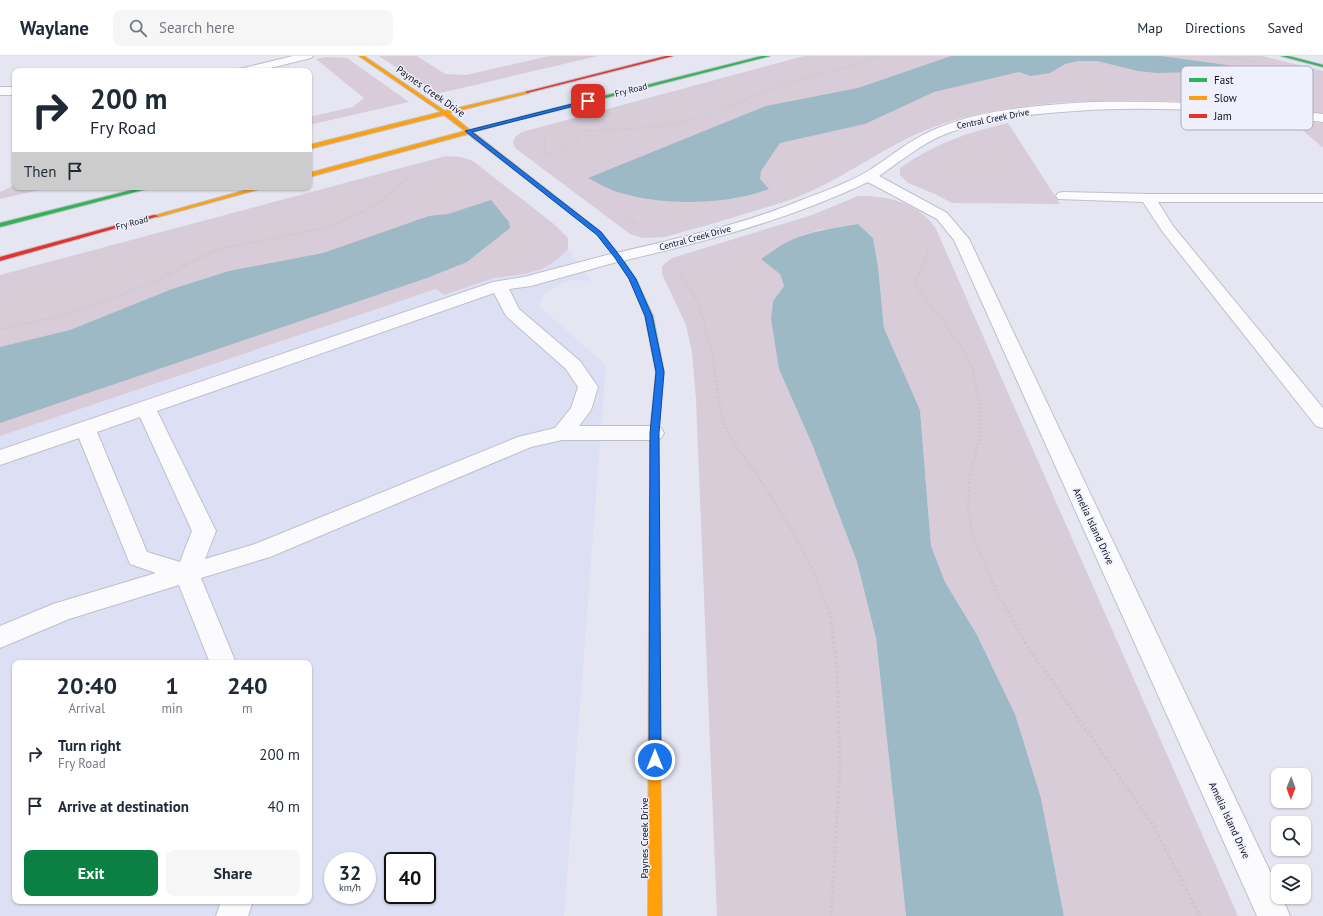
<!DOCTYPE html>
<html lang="en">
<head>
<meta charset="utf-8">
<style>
	body { margin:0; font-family:"PT Sans",sans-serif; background:#f6f6f7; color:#1f2937; height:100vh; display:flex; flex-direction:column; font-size:15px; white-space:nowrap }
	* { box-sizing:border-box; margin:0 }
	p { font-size:13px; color:#747a83 }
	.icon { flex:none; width:22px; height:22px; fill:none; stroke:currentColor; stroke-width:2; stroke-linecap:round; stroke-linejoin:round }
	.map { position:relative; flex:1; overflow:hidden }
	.panel { position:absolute; left:12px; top:604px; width:300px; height:244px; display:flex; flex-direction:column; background:#fff; border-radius:8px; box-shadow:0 1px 3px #0004 }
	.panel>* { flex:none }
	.guide { position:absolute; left:12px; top:12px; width:300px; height:122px; border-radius:8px; box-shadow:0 1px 3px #0004; background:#fff; color:#1f2937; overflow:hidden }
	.needle { width:26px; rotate:181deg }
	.controls { position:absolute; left:1271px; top:712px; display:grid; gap:8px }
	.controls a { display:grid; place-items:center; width:40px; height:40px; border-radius:8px; background:#fff; box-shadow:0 1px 3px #0004; font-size:20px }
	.speed { position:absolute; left:324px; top:796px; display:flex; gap:8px; font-size:20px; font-weight:700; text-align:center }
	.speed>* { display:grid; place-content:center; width:52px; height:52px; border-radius:50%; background:#fff; box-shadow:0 1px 3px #0004; line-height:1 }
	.speed small { font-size:10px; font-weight:400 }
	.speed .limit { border:2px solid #111; border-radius:6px; background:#fff; color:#111 }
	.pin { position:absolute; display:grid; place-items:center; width:34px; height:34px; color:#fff; margin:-17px; border-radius:8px; box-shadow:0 2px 6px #0006 }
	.me { position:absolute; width:44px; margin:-22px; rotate:0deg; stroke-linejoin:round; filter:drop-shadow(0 0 3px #0008) }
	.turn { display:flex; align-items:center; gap:14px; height:84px; padding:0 12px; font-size:18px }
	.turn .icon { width:52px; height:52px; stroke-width:2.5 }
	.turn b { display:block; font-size:28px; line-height:34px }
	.then { display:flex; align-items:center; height:38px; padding:0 12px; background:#0003; gap:8px; font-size:15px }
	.eta { display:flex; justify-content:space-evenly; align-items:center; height:68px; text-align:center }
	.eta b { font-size:24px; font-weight:800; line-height:28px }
	.action { display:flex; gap:8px; margin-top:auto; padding:8px 12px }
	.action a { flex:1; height:46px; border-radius:8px; background:#0b8043; color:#fff; font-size:16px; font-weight:800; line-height:46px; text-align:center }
	.action a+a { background:#f6f6f7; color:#1f2937 }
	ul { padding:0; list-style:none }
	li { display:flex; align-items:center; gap:12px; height:52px; padding:0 12px }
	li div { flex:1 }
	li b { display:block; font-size:15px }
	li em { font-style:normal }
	header { display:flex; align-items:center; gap:24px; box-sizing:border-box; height:56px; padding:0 20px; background:#fff; border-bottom:1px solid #e0e1e3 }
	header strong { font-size:19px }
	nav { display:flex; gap:22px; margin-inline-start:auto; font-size:14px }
	.search { width:280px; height:36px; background:#f6f6f7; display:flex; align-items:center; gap:10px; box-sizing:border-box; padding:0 14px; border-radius:8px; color:#747a83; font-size:15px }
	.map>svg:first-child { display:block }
	.built { fill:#dddff5; fill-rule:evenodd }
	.green { fill:#d8ccd9 }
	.water { fill:#9eb9c6 }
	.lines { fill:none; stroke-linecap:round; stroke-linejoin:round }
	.lane-casing { stroke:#bec0c9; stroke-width:2 }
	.street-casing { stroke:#bec0c9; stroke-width:2 }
	.fast-casing { stroke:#bec0c9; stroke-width:2 }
	.slow-casing { stroke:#bec0c9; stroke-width:2 }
	.jam-casing { stroke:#bec0c9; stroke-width:2 }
	.path-far3 { stroke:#c9c9ce; stroke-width:1.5; stroke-dasharray:1 1; stroke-linecap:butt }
	.path-far2 { stroke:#c9c9ce; stroke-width:2; stroke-dasharray:1.5 1.5; stroke-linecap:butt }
	.path-far1 { stroke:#c9c9ce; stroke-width:2.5; stroke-dasharray:2 2; stroke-linecap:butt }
	.path { stroke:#c9c9ce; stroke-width:3.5; stroke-dasharray:2.5 2.5; stroke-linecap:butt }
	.lane { fill:#fbfbfd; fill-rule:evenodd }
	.street { fill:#fbfbfd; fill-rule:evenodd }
	.fast { fill:#30b455; fill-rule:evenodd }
	.slow { fill:#ff9f0a; fill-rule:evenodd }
	.jam { fill:#e5322d; fill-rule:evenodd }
	.route { fill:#1a73e8; stroke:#114b97 }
	.labels { text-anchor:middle; stroke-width:3; stroke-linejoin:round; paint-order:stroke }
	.far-street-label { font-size:9px; fill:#0e0f16; stroke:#eef0fe }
	.street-label { font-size:10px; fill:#0e0f16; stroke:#eef0fe }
	.key { fill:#eef0fe; stroke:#abacb8; stroke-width:1 }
	.key-label { font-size:11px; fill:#0e0f16 }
</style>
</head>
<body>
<header>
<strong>Waylane</strong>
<div class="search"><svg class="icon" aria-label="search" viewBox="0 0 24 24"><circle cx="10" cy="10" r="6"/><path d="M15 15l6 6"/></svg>Search here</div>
<nav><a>Map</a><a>Directions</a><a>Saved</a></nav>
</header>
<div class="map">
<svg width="1323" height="860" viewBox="0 0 1323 860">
	<rect width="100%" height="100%" fill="#e5e6f2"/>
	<path class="built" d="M568,193L591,225L573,224L561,228L547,235L540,245V251L606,309L564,860H0V380L436,233L444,239L494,222L525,218L557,204ZM15,607H309V845H15ZM333,805H367V839H333ZM393,805H427V839H393Z"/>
	<g class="green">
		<polygon points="379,0 417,0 445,18 466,19 549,0 598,0 436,38"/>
		<path d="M804,0H1262L1323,15V58C1269,49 1213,46 1159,45C1084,44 1005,45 934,71C887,88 847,121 800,140C788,145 774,149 761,153C729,163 697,172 665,181L643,182L630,178L515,92L513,86L515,81L522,76Z"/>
		<polygon points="326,1 347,2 409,46 309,69 309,61 353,51 364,42 316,3"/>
		<polygon points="1290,63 1323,67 1323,92"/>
		<path d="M1008,67L1060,148L952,147L935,138L908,127L900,119V112C936,87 966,77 1008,67Z"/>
		<polygon points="446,100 461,101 473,105 555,169 568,182 568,193 557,204 542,213 525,218 494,222 444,239 436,233 0,380 0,219"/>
		<polygon points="15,129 15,131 52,131 0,143 0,136"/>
		<path d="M858,140C887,139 920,147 936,173L1238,860H1064L1041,742L1015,658L977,579L945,526L931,490L920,354L884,272L878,210L873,182L858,168L820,174L802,179L780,218L784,230L773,245L771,263L780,313L812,388L857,506L876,582L906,860H717L696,344L692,296L686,269L662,218V210L672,202L812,159Z"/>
	</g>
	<g class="water">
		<path d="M951,0H1161L1227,9L1269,18L1280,19L1286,18L1309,26L1285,31L1270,33L1258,28L1229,20L1197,16L1157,17L1138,15L1097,5H1078L1065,8L1050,17L1031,20L1019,16L934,36L865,68L780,87L761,115L760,123L769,133C726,149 665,150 621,137C609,134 598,127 588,122L766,50L858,32Z"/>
		<polygon points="491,144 509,166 510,172 467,206 427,222 0,367 0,291 70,274 172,233 229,215 323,197 429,160 448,158"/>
		<path d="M858,168L873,182L878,210L884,272L920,354L931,490L945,526L977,579L1015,658L1041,742L1064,860H906L876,582L857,506L812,388L779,313L771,263L773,245L784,230L780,218L761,203C769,198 778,191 787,186C809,175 834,172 858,168Z"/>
	</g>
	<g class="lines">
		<g class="lane-casing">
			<g id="lane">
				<polygon points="1063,136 1148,138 1323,138 1323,146 1158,146 1173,170 1323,352 1323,372 1316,370 1162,175 1143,146 1058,143 1056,140 1058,137"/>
				<path d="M618,196L624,198L626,201L624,204L531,230L509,233L519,253L580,305L598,331L591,354L579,370H654L661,372L664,377L661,382L654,384H562L531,391L270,501L201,522L236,607H210L179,529L69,563L0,592V570L53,548L156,517L130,508L79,382L0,409V394L493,226L524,221ZM494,237L506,260L566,313L578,331L571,352L555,372L518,381L255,488L205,503L216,475L157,355ZM140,361L192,475L180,506L147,496L97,376Z"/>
				<polygon points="221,845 253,845 248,860 216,860"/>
			</g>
		</g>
		<g class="street-casing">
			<g id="street">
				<polygon points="293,0 313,0 311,2 258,15 237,15 239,13"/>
				<rect x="0" y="31" width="15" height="8"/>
				<path d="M1092,46C1169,45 1246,48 1323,58V66C1233,54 1139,48 1049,57C1015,60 979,65 948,77C922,87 901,105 879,120L947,157L969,183L1278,832V841H1282L1290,860H1257L954,184L937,163L868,126C788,164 704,186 618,206L612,204L610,201L612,198C677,182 743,169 804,143C825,135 848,127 868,115C889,102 908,85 931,75C979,53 1040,49 1092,46Z"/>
			</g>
		</g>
		<g class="fast-casing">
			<g id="fast">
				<polygon points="762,0 770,0 523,63 520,61"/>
				<polygon points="1281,0 1288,0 1323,9 1323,11"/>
				<polygon points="144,131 154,131 0,171 0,167"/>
				<polygon points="565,151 569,151 601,176 620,200 636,223 653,260 664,316 658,377 658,419 657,421 651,421 650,419 650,377 656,316 645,260 630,223 616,202 597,178 565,153"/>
			</g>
		</g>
		<g class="slow-casing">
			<g id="slow">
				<polygon points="359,0 364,0 445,55 529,35 529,37 449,57 470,74 525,60 525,62 473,76 569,151 569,153 565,153 468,78 309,121 309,117 465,75 444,59 309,93 309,89 441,56"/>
				<polygon points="257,131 267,131 158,161 153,160"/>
				<polygon points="654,563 658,564 659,567 662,860 648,860 649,567 650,564"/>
			</g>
		</g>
		<g class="jam-casing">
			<g id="jam">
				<polygon points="666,0 673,0 527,37 525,36"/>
				<polygon points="154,159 159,160 0,205 0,201"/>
				<polygon points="654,416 658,419 659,567 658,570 654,571 650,570 649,567 650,419"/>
			</g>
		</g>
		<g class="path-far3">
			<polyline points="1220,0 1257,6"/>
			<path d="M584,75C623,73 661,73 699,62C729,53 757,37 787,27C817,17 848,14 877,0"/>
			<polyline points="544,97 545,82"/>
			<path d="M545,99C563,93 576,94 582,75"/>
			<polyline points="390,137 409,121"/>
		</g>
		<g class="path-far2">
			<polyline points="627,162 636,168"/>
			<polyline points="929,191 925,205 914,227 962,291 974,317"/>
			<polyline points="678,215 697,244 712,294 715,317"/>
			<polyline points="0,273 61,260 148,229 215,194 326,172 375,150 391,136"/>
		</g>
		<g class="path-far1">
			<polyline points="715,316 721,357 727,377 758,420 790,471 812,513 828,552"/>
			<polyline points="973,316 980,348 980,380 970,418 968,454 974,482 997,537 1006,552"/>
		</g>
		<g class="path">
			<polyline points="827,551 830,558 837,611 840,712 831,860"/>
			<polyline points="1005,551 1028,591 1153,769 1200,860"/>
		</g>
		<use href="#lane" class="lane"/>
		<use href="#street" class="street"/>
		<use href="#fast" class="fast"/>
		<use href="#slow" class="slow"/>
		<use href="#jam" class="jam"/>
	</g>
	<polygon class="route" points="588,44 590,45 590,46 472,76 601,176 620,200 636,223 652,260 664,316 659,377 661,704 659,708 655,710 651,708 649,704 650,377 656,316 645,260 629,223 615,202 597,179 465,75"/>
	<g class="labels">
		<g class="far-street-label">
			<text transform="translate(631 34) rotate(-14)" y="3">Fry Road</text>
			<text transform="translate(993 63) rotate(-11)" y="3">Central Creek Drive</text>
			<text transform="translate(132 167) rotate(-15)" y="3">Fry Road</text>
			<text transform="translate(695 182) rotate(-15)" y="3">Central Creek Drive</text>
		</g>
		<g class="street-label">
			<text transform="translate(431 35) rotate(35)" y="4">Paynes Creek Drive</text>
			<text transform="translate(1094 470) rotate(65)" y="4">Amelia Island Drive</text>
			<text transform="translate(1230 764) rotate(65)" y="4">Amelia Island Drive</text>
			<text transform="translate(644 782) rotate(-90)" y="4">Paynes Creek Drive</text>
		</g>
	</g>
	<rect x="1181" y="10" width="132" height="64" rx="6" class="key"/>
	<rect x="1189" y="22" width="18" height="4" fill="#30b455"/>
	<rect x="1189" y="40" width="18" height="4" fill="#ff9f0a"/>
	<rect x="1189" y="58" width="18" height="4" fill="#e5322d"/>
	<g class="key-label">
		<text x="1214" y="28">Fast</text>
		<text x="1214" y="46">Slow</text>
		<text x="1214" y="64">Jam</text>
	</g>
</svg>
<div class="controls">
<a><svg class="needle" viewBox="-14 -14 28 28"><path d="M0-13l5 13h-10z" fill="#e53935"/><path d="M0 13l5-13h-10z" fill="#747a83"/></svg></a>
<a><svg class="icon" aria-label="search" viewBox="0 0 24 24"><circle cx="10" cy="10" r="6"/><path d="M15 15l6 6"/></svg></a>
<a><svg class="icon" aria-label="layers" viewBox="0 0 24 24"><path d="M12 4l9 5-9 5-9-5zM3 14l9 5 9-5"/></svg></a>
</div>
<div class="speed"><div>32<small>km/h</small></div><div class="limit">40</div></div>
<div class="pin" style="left:588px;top:45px;background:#d93025"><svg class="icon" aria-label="arrive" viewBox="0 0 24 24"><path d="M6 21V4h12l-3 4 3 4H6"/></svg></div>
<svg class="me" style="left:655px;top:704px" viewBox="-20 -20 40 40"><circle r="17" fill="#1a73e8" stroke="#fff" stroke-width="3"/><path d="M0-11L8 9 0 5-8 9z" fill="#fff"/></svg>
<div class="guide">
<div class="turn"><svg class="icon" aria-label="right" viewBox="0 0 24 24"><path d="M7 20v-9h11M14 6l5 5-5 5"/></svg><div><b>200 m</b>Fry Road</div></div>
<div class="then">Then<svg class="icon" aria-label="arrive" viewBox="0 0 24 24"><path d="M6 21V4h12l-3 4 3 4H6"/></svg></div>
</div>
<section class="panel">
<div class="eta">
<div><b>20:40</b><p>Arrival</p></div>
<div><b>1</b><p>min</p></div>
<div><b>240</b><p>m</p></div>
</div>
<ul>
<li><svg class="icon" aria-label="right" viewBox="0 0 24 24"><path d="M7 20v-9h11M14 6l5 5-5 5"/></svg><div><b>Turn right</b><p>Fry Road</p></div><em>200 m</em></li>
<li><svg class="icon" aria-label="arrive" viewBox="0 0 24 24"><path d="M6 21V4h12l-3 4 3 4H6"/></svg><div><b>Arrive at destination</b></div><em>40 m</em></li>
</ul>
<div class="action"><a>Exit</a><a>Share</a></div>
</section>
</div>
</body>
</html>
